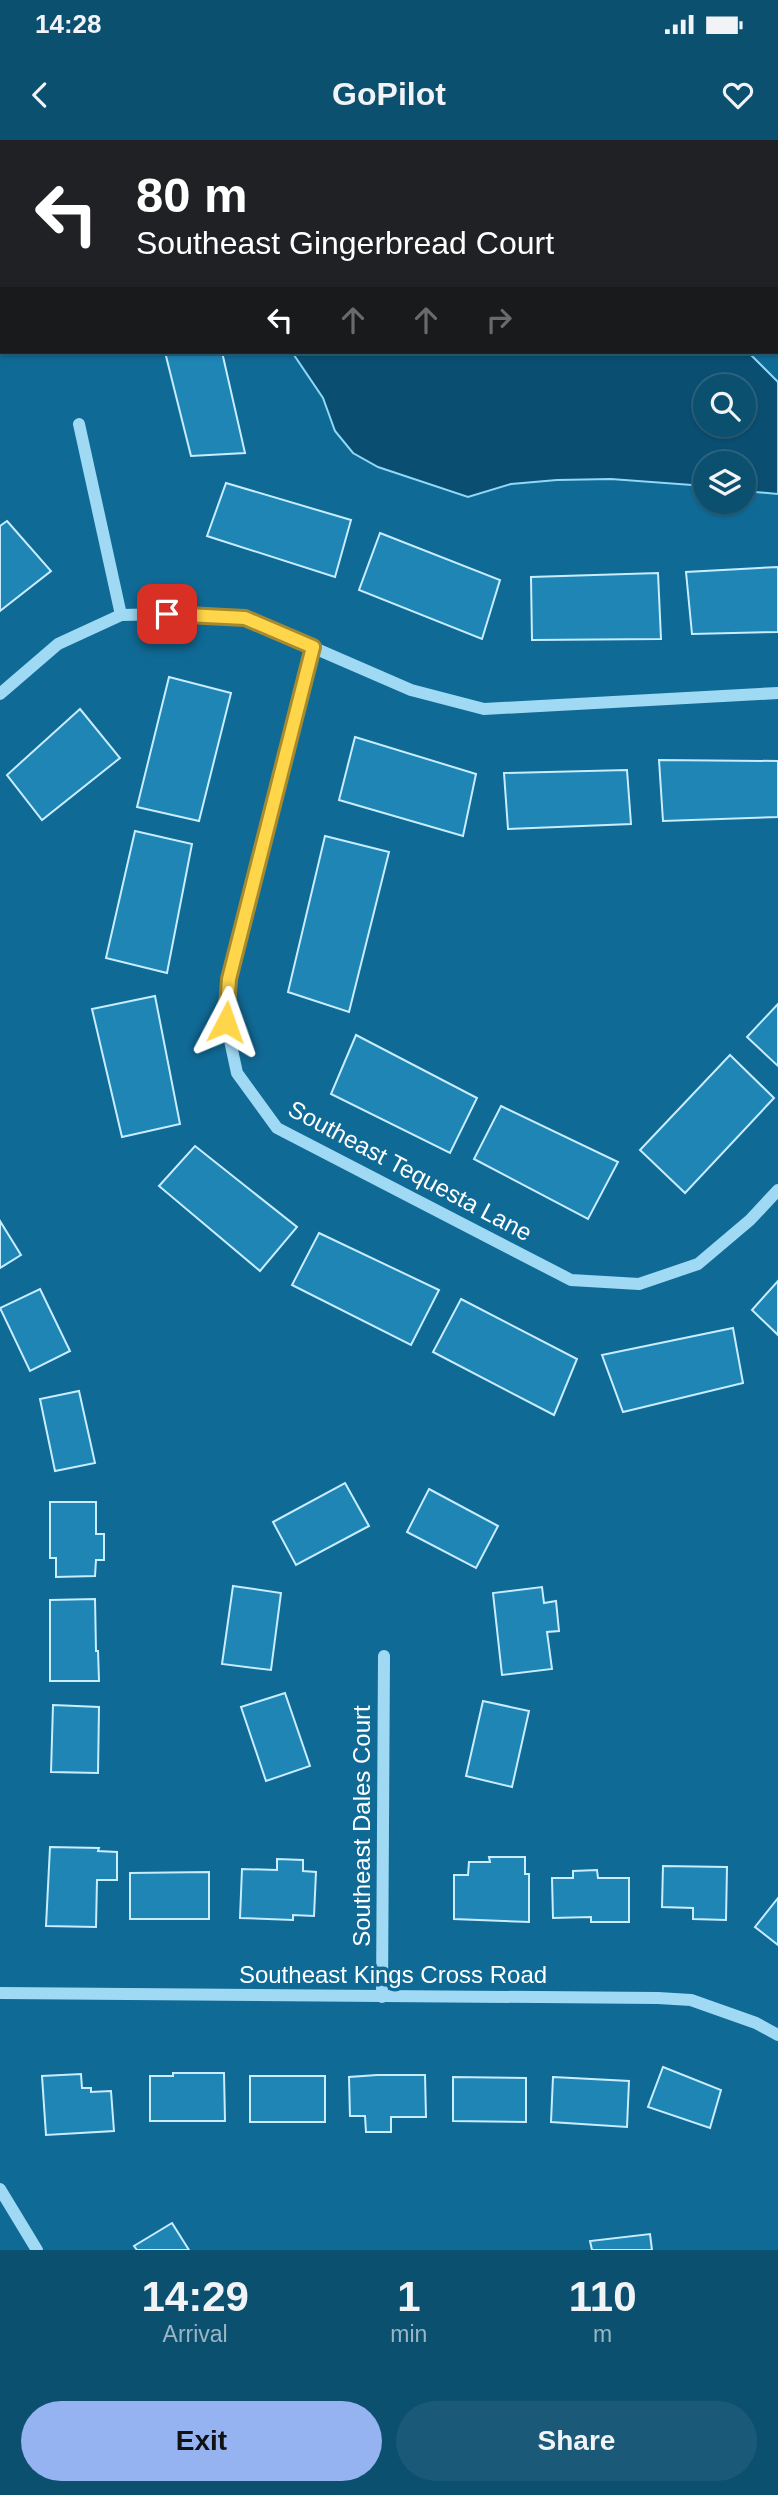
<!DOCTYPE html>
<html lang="en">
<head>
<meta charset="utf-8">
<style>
	body { margin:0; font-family:Arial,sans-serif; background:#1a5a78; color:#f1f3f6; height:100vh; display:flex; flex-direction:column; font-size:26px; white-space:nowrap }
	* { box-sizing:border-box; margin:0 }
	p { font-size:23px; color:#9ab5c3 }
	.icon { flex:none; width:38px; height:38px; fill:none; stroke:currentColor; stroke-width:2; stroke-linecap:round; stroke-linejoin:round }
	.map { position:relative; height:2110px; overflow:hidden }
	.details { display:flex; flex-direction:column; background:#0c5070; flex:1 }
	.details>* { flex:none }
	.banner { position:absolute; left:0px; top:0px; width:779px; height:214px; box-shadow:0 2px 5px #0004,0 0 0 2px #2c6783; background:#202124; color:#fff; overflow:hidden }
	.controls { position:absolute; left:693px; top:234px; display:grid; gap:14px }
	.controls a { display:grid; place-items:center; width:63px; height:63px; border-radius:50%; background:#0c5070; box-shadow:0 2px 5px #0004,0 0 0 2px #2c6783; font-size:35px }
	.pin { position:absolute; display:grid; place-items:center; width:60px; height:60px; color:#fff; margin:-30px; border-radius:14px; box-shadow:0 4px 10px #0006 }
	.me { position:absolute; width:77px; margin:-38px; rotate:4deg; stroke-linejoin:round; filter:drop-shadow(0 0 5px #0008) }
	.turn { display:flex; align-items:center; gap:24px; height:147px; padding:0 21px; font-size:32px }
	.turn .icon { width:91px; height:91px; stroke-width:2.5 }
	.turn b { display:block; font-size:49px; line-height:60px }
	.lanes { display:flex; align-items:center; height:66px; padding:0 21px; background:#0003; justify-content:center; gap:35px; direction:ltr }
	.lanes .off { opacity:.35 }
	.eta { display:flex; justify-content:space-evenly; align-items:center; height:119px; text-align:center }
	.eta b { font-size:42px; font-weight:700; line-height:49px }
	.primary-button { display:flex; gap:14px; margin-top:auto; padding:14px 21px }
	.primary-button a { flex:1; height:80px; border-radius:42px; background:#95b2f1; color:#111; font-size:28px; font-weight:700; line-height:80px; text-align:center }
	.primary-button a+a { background:#1a5a78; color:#f1f3f6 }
	.status { display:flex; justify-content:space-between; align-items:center; height:49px; padding:0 35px; background:#0c5070; direction:ltr }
	.status svg { height:19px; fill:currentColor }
	header { display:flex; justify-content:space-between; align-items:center; height:91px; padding:0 21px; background:#0c5070; font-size:32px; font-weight:700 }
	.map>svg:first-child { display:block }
	.water { fill:#0a4e72; stroke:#91d8f7; stroke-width:2; fill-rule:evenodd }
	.building { fill:#1e85b5; stroke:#c8edfe; stroke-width:2 }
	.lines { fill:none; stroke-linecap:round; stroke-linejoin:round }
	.minor { stroke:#a0d9f4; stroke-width:12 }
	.major { stroke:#ecf8ff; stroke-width:18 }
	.route-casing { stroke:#a68a30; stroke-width:18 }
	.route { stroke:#ffd54a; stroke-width:12 }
	.labels { text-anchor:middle; stroke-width:7; stroke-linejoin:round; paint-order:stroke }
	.street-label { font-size:24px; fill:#fff; stroke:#106a96 }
</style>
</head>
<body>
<div class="status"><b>14:28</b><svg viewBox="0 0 49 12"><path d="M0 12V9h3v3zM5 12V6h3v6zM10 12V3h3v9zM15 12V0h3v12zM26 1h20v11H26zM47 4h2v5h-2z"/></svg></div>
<header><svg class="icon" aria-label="back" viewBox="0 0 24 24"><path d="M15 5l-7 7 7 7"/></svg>GoPilot<svg class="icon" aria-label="heart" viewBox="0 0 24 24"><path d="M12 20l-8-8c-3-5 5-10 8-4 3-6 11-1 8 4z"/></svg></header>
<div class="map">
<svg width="778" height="2110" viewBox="0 0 778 2110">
	<rect width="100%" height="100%" fill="#106a96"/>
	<path class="water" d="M292,212H748L778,242V354L744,351V324H705V346L611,339L557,340L511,344L468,357L378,327L353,313L335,291L323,258ZM705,247H744V285H705Z"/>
	<g class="building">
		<polygon points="0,128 2,128 0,191"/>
		<polygon points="165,212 222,212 245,313 191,316"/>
		<polygon points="226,343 351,380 335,437 207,396"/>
		<polygon points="7,381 51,431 0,471 0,386"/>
		<polygon points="380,393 500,440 482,499 359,450"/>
		<polygon points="778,427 778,492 692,494 686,432"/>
		<polygon points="658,433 661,499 532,500 531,437"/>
		<polygon points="169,537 231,553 199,681 137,667"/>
		<polygon points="80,569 120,618 42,680 7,635"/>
		<polygon points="355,597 476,634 463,696 339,660"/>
		<polygon points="659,620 778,621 778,677 663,681"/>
		<polygon points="627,630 631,684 508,689 504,633"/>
		<polygon points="135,691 192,704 167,833 106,818"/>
		<polygon points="325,696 389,712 349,872 288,852"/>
		<polygon points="155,856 180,984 122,997 92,869"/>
		<polygon points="778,864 778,926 747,897"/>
		<polygon points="356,895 477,958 450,1013 331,954"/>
		<polygon points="730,915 774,958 685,1053 640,1010"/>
		<polygon points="501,966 618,1022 588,1079 474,1019"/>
		<polygon points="195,1006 297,1087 260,1131 159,1046"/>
		<polygon points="0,1081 21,1115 0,1128"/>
		<polygon points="319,1093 439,1150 411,1205 292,1145"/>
		<polygon points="778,1141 778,1195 752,1170"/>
		<polygon points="40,1149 70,1211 30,1231 0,1168"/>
		<polygon points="461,1159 577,1219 554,1275 433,1212"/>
		<polygon points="733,1188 743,1243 623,1272 602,1215"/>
		<polygon points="79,1251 95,1323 55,1331 40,1259"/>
		<polygon points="345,1343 369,1386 296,1425 273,1382"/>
		<polygon points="429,1349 498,1386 476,1428 407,1392"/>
		<polygon points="50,1362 96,1362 96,1394 104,1394 104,1420 96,1420 95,1436 56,1437 56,1418 50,1418"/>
		<polygon points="233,1446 281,1453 271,1530 222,1524"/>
		<polygon points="542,1447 544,1463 556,1461 559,1491 547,1492 552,1529 502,1535 493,1453"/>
		<polygon points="95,1459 96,1511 98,1511 99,1541 50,1541 50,1460"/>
		<polygon points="285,1553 310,1626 266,1641 241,1567"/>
		<polygon points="483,1561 529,1571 512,1647 466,1636"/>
		<polygon points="53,1565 99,1567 98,1633 51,1632"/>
		<polygon points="50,1707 99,1708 98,1711 117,1712 117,1740 97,1740 96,1787 46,1786"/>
		<polygon points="489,1717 525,1717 525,1734 529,1734 529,1782 454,1779 454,1735 468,1735 469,1722 490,1722"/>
		<polygon points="277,1719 303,1720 303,1731 316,1732 314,1776 293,1775 293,1780 240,1778 242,1729 277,1730"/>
		<polygon points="663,1726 727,1727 726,1780 693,1779 693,1768 662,1767"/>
		<polygon points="597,1730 598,1738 629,1738 629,1782 591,1782 591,1777 553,1778 552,1738 573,1738 573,1731"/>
		<polygon points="209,1732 209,1779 130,1779 130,1733"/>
		<polygon points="778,1758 778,1805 755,1787"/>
		<polygon points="663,1927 721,1950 710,1988 648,1967"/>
		<polygon points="173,1933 224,1933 225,1981 150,1981 150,1936 173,1936"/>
		<polygon points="81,1934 82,1948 91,1948 91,1952 111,1951 114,1991 46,1995 42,1936"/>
		<polygon points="377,1935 425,1935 426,1977 391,1977 391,1992 366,1992 365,1976 350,1976 349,1937"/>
		<rect x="250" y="1936" width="75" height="46"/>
		<polygon points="453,1937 526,1938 526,1982 453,1981"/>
		<polygon points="553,1937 629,1941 627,1987 551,1982"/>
		<polygon points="172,2083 189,2110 137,2110 134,2106"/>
		<polygon points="650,2094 652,2110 592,2110 590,2101"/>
	</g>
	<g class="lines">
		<g class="minor">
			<polyline points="79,284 121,475"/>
			<polyline points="313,507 229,840 226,882 237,933 277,988 571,1140 639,1144 698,1124 750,1080 778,1050"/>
			<polyline points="0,554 58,504 121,475 167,474 245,478 411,550 484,569 778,553"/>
			<polyline points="0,1853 658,1858 691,1860 756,1883 778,1895"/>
			<polyline points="382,1857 384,1516"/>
			<polyline points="0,2049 37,2110"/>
		</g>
		<g class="major">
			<polyline points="730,0 731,2"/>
			<polyline points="777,47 778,48"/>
		</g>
	</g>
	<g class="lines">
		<g class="route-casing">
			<polyline id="route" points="167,474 245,478 313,507 229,839 226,882"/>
		</g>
		<use href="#route" class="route"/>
	</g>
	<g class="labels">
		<g class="street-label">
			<text transform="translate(410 1031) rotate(28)" y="8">Southeast Tequesta Lane</text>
			<text transform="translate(362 1686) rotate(-90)" y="8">Southeast Dales Court</text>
			<text x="393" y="1843">Southeast Kings Cross Road</text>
		</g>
	</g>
</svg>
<div class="controls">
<a><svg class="icon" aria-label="search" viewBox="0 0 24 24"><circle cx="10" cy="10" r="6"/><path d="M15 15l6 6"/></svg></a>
<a><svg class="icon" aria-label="layers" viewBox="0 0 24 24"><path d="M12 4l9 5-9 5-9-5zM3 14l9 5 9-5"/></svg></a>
</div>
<div class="pin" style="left:167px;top:474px;background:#d93025"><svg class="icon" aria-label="arrive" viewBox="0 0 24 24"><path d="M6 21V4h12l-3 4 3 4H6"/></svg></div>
<svg class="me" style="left:226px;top:882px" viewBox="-20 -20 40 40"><path d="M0-17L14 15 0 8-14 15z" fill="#ffd54a" stroke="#fff" stroke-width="4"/></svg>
<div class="banner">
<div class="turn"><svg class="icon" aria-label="left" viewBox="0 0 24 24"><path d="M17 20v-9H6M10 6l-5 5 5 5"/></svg><div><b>80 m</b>Southeast Gingerbread Court</div></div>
<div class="lanes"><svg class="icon" aria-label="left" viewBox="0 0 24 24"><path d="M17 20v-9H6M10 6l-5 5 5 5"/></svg><svg class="icon off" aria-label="ahead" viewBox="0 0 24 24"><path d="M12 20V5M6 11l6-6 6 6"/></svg><svg class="icon off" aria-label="ahead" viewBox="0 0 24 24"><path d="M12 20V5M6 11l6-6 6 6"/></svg><svg class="icon off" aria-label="right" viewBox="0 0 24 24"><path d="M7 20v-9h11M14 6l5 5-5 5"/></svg></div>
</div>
</div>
<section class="details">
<div class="eta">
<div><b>14:29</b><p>Arrival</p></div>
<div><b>1</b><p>min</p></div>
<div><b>110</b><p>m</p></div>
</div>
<div class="primary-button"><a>Exit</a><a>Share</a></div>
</section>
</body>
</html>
